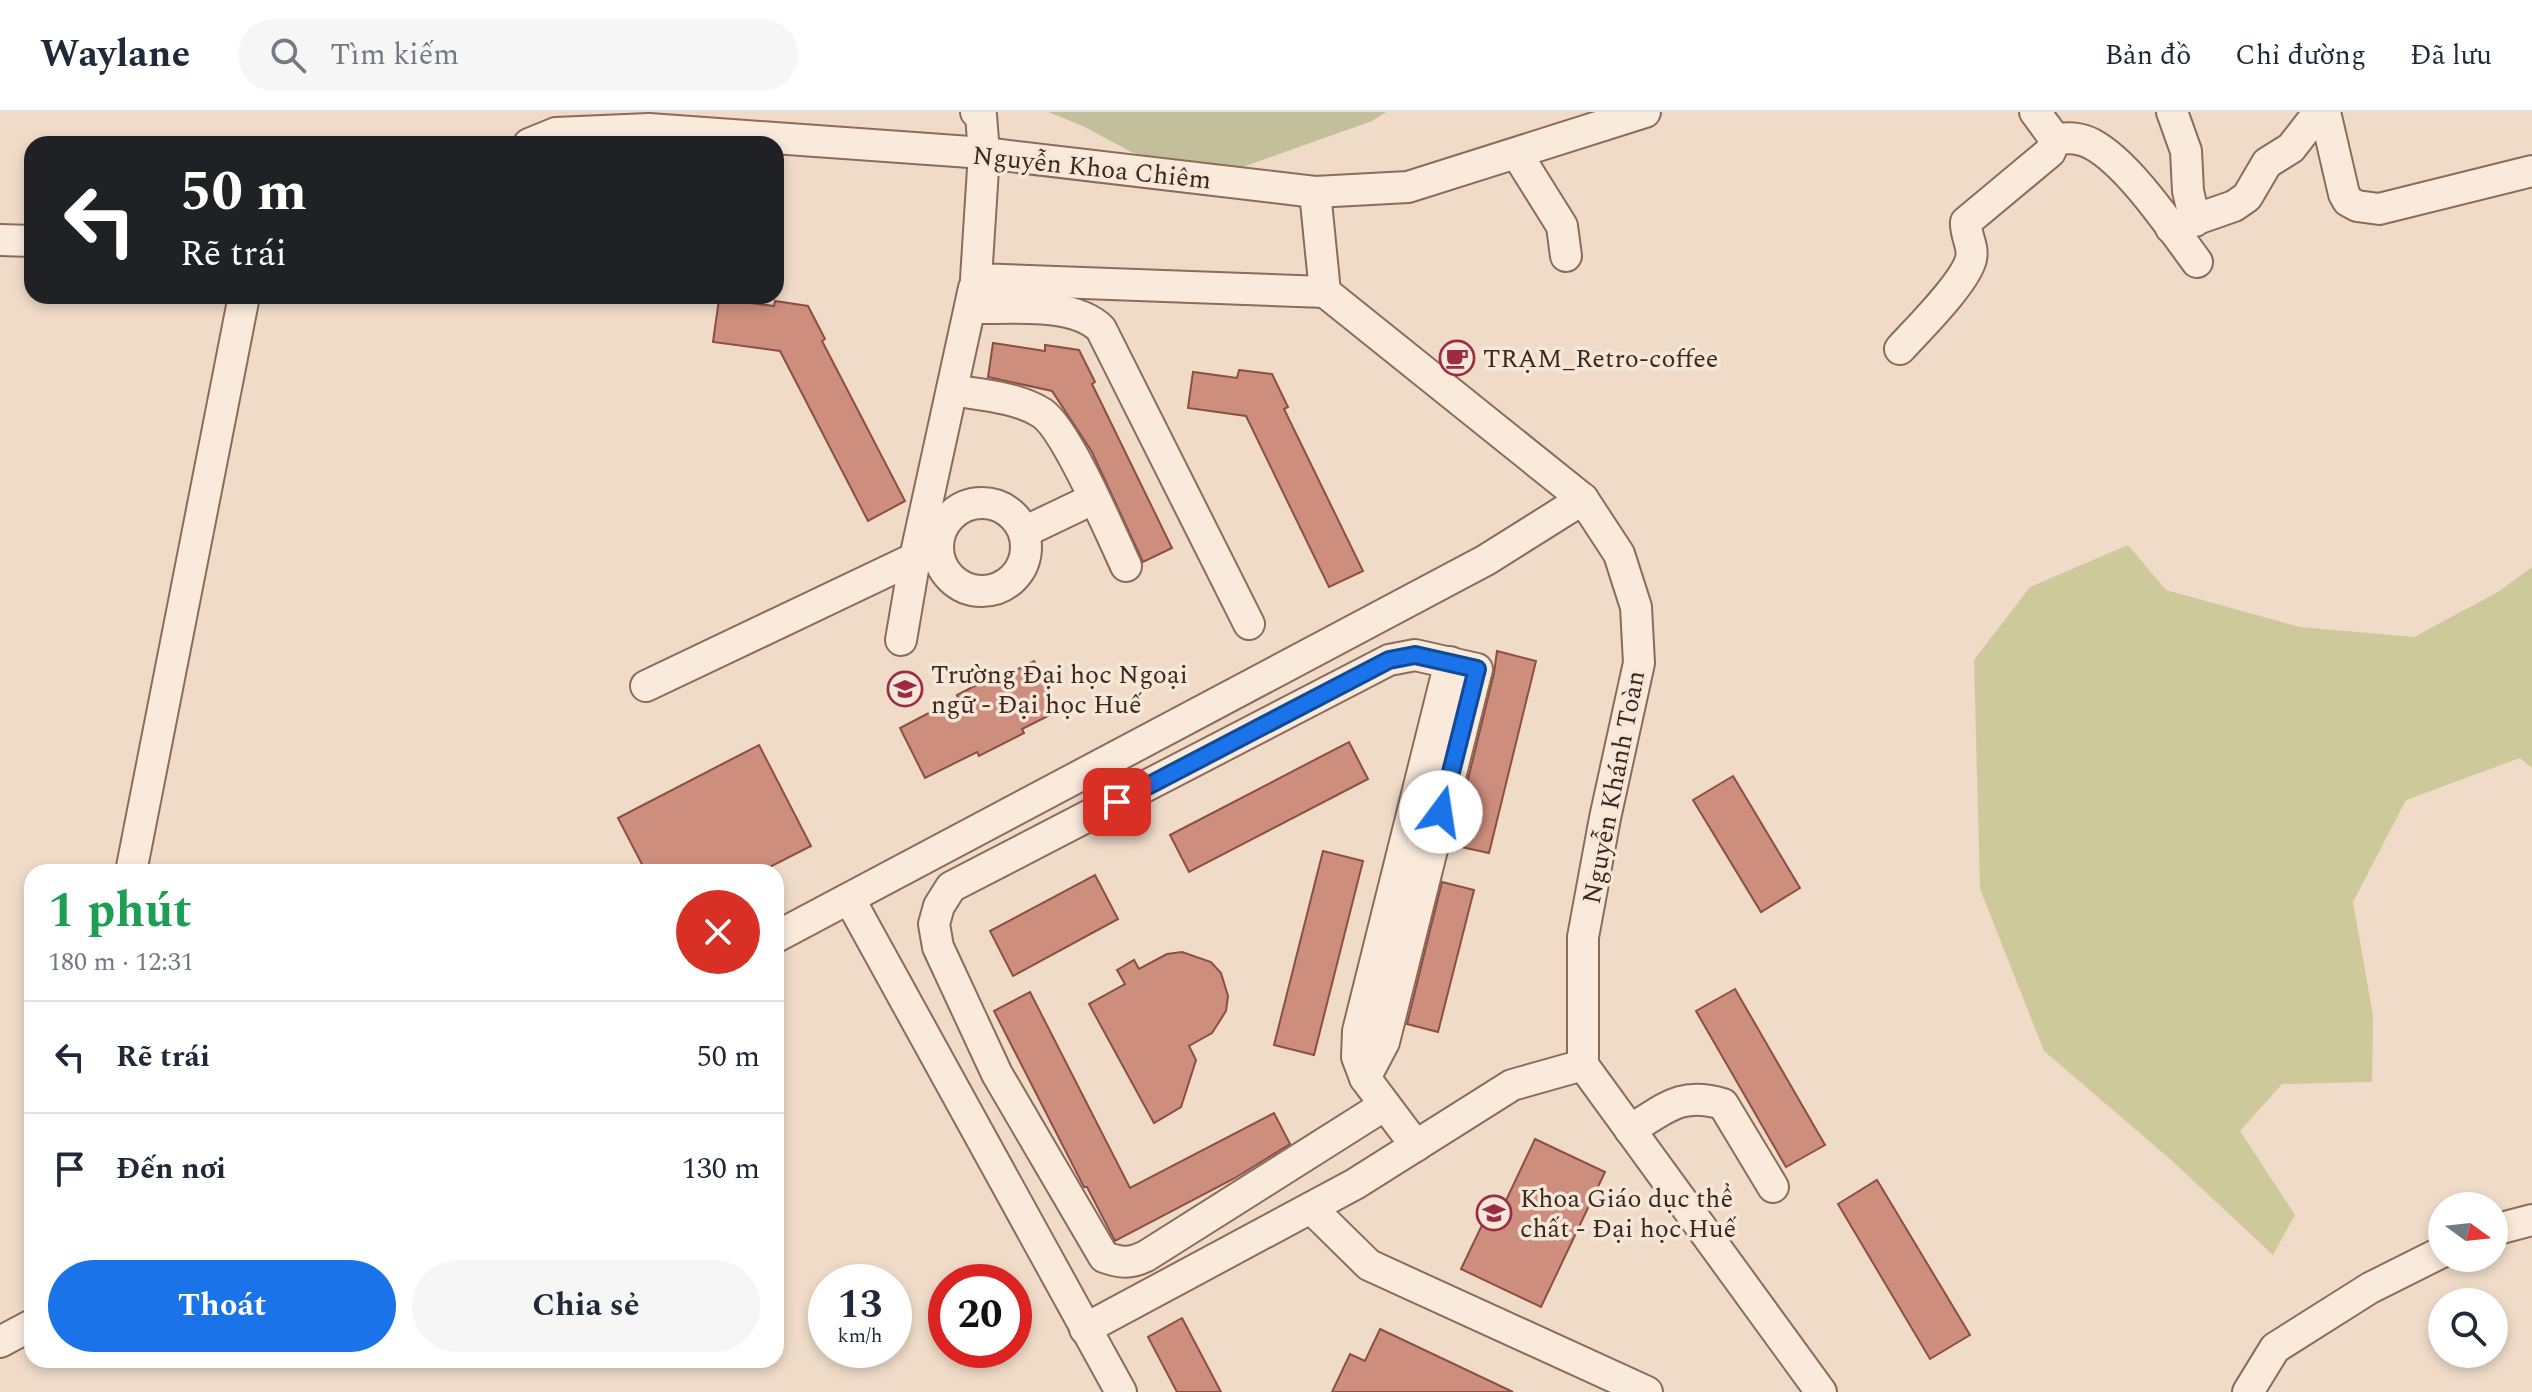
<!DOCTYPE html>
<html lang="vi">
<head>
<meta charset="utf-8">
<style>
	body { margin:0; font-family:Spectral,serif; background:#f6f6f7; color:#1f2937; height:100vh; display:flex; flex-direction:column; font-size:30px; white-space:nowrap }
	* { box-sizing:border-box; margin:0 }
	p { font-size:26px; color:#747a83 }
	.icon { flex:none; width:44px; height:44px; fill:none; stroke:currentColor; stroke-width:2; stroke-linecap:round; stroke-linejoin:round }
	.map { position:relative; flex:1; overflow:hidden }
	.side { position:absolute; left:24px; top:752px; width:760px; height:504px; display:flex; flex-direction:column; background:#fff; border-radius:24px; box-shadow:0 4px 12px #0003 }
	.side>* { flex:none }
	.guide { position:absolute; left:24px; top:24px; width:760px; height:168px; border-radius:24px; box-shadow:0 4px 12px #0003; background:#202124; color:#fff; overflow:hidden }
	.needle { width:52px; rotate:105deg }
	.controls { position:absolute; left:2428px; top:1080px; display:grid; gap:16px }
	.controls a { display:grid; place-items:center; width:80px; height:80px; border-radius:50%; background:#fff; box-shadow:0 4px 12px #0003; font-size:40px }
	.speed { position:absolute; left:808px; top:1152px; display:flex; gap:16px; font-size:40px; font-weight:700; text-align:center }
	.speed>* { display:grid; place-content:center; width:104px; height:104px; border-radius:50%; background:#fff; box-shadow:0 4px 12px #0003; line-height:1 }
	.speed small { font-size:20px; font-weight:400 }
	.speed .limit { border:12px solid #d22; background:#fff; color:#111 }
	.pin { position:absolute; display:grid; place-items:center; width:68px; height:68px; color:#fff; margin:-34px; border-radius:16px; box-shadow:0 4px 12px #0006 }
	.me { position:absolute; width:88px; margin:-44px; rotate:14deg; stroke-linejoin:round; filter:drop-shadow(0 0 6px #0008) }
	.turn { display:flex; align-items:center; gap:28px; height:168px; padding:0 24px; font-size:36px }
	.turn .icon { width:104px; height:104px; stroke-width:2.5 }
	.turn b { display:block; font-size:56px; line-height:68px }
	.round { display:grid; place-items:center; flex:none; width:84px; height:84px; border-radius:42px; background:#f6f6f7 }
	.overview { display:flex; align-items:center; justify-content:space-between; height:136px; padding:0 24px }
	h1 { font-size:48px; font-weight:700; line-height:60px; color:#1e9e55 }
	.button { display:flex; gap:16px; margin-top:auto; padding:16px 24px }
	.button a { flex:1; height:92px; border-radius:48px; background:#1a73e8; color:#fff; font-size:32px; font-weight:700; line-height:92px; text-align:center }
	.button a+a { background:#f6f6f7; color:#1f2937 }
	ul { padding:0; list-style:none }
	li { display:flex; align-items:center; gap:24px; height:112px; padding:0 24px; border-top:2px solid #e0e1e3 }
	li div { flex:1 }
	li b { display:block; font-size:30px }
	li em { font-style:normal }
	header { display:flex; align-items:center; gap:48px; box-sizing:border-box; height:112px; padding:0 40px; background:#fff; border-bottom:2px solid #e0e1e3 }
	header strong { font-size:38px }
	nav { display:flex; gap:44px; margin-inline-start:auto; font-size:28px }
	.search { width:560px; height:72px; background:#f6f6f7; display:flex; align-items:center; gap:20px; box-sizing:border-box; padding:0 28px; border-radius:44px; color:#747a83; font-size:30px }
	.map>svg:first-child { display:block }
	.green { fill:#cec99b }
	.cemetery { fill:#c3bf9a }
	.building { fill:#ce8e7d; stroke:#8c4f42; stroke-width:2 }
	.lines { fill:none; stroke-linecap:round; stroke-linejoin:round }
	.minor-casing { stroke:#8c6b5c; stroke-width:34 }
	.minor { stroke:#faeadc; stroke-width:30 }
	.route-casing { stroke:#114b97; stroke-width:20 }
	.route { stroke:#1a73e8; stroke-width:14 }
	.labels { text-anchor:middle; stroke-width:7; stroke-linejoin:round; paint-order:stroke }
	.street-label { font-size:26px; fill:#3c2820; stroke:#f7e7d8 }
	.poi-label { font-size:26px; fill:#3c2820; stroke:#f7e7d8; text-anchor:start }
</style>
</head>
<body>
<header>
<strong>Waylane</strong>
<div class="search"><svg class="icon" aria-label="search" viewBox="0 0 24 24"><circle cx="10" cy="10" r="6"/><path d="M15 15l6 6"/></svg>Tìm kiếm</div>
<nav><a>Bản đồ</a><a>Chỉ đường</a><a>Đã lưu</a></nav>
</header>
<div class="map">
<svg width="2532" height="1280" viewBox="0 0 2532 1280">
	<rect width="100%" height="100%" fill="#efdbc8"/>
	<polygon class="green" points="2128,433 2166,478 2300,515 2414,525 2498,480 2532,455 2532,656 2520,646 2406,688 2353,790 2373,904 2372,970 2282,972 2240,1019 2295,1103 2273,1143 2170,1047 2044,939 1980,777 1974,548 2030,475"/>
	<polygon class="cemetery" points="1048,0 1386,0 1372,9 1237,57 1195,57 1131,40 1083,14"/>
	<g class="building">
		<polygon points="719,187 774,194 775,189 808,194 825,227 822,229 905,389 868,409 780,239 713,230"/>
		<polygon points="993,231 1045,239 1045,233 1079,238 1095,270 1092,272 1172,436 1143,450 1092,340 1052,279 988,265"/>
		<polygon points="1239,258 1272,262 1288,295 1284,297 1363,459 1329,475 1246,304 1188,296 1193,260 1237,266"/>
		<polygon points="1497,539 1536,549 1489,741 1452,733 1494,561"/>
		<polygon points="1034,549 1058,599 1022,617 1024,621 979,644 977,640 925,666 900,616 958,586 957,583 992,565 994,569"/>
		<polygon points="1349,630 1368,667 1189,760 1170,723"/>
		<polygon points="759,633 811,734 760,760 646,760 618,706"/>
		<polygon points="1733,664 1800,776 1761,800 1693,688"/>
		<polygon points="1323,739 1363,749 1314,943 1274,933"/>
		<polygon points="1095,763 1118,807 1013,864 990,819"/>
		<polygon points="1442,770 1474,778 1438,920 1407,912"/>
		<polygon points="1182,840 1211,850 1221,861 1228,884 1226,899 1212,921 1189,934 1196,948 1181,995 1154,1011 1089,892 1125,872 1117,858 1134,848 1139,857 1167,842"/>
		<polygon points="1735,877 1825,1033 1786,1055 1696,899"/>
		<polygon points="1030,880 1130,1076 1274,1001 1290,1032 1235,1066 1115,1129 1087,1075 1084,1075 994,899"/>
		<polygon points="1535,1027 1605,1060 1541,1195 1461,1157 1482,1113 1492,1118"/>
		<polygon points="1877,1068 1970,1223 1930,1247 1838,1092"/>
		<polygon points="1182,1206 1221,1280 1177,1280 1148,1225"/>
		<polygon points="1380,1217 1513,1280 1332,1280 1350,1242 1365,1249"/>
	</g>
	<g class="lines">
		<g class="minor-casing">
			<g id="minor">
				<polyline points="976,0 981,3 984,41 976,167 1325,180"/>
				<polyline points="2172,0 2186,39 2188,79 2195,109"/>
				<polyline points="2325,0 2344,82 2348,89 2357,94 2379,97 2532,59"/>
				<path d="M2055,27C2069,26 2079,25 2092,32C2129,52 2171,115 2197,150"/>
				<polyline points="529,32 556,21 649,17 984,41 1315,80 1408,75 1645,0"/>
				<polyline points="1517,42 1562,114 1566,144"/>
				<polyline points="1315,80 1325,180 1583,387 1619,442 1636,495 1639,551 1605,706 1583,825 1583,953 1821,1280"/>
				<polyline points="2171,116 2234,94 2247,85 2267,51 2291,36 2319,0"/>
				<polyline points="0,128 32,129"/>
				<path d="M970,196C1007,197 1074,189 1101,217L1249,512"/>
				<path d="M1900,237C1918,217 1965,171 1971,147C1974,134 1965,123 1966,110L2050,40L2055,27L2035,0"/>
				<path d="M952,278C981,283 1017,285 1042,301C1067,318 1111,422 1126,454"/>
				<circle cx="982" cy="435" r="44"/>
				<polyline points="1024,420 1093,387"/>
				<polyline points="901,528 915,446 974,176"/>
				<polyline points="646,574 915,446 937,443"/>
				<polyline points="131,760 244,184"/>
				<polyline points="850,788 1121,1280"/>
				<polyline points="776,825 1486,448 1583,387"/>
				<path d="M1365,966L1384,930L1477,557L1415,543L1389,548L951,775L939,794L934,812L938,835L997,962L1104,1145C1121,1151 1130,1152 1146,1144L1385,993"/>
				<path d="M1630,1018C1665,997 1680,979 1723,992L1773,1075"/>
				<polyline points="1416,1034 1365,966 1357,945 1358,919 1450,550"/>
				<polyline points="1311,1096 1369,1153 1647,1280"/>
				<polyline points="2494,1118 2532,1108"/>
				<polyline points="1085,1217 1355,1072 1512,973 1583,953"/>
				<polyline points="0,1230 32,1213"/>
				<polyline points="2248,1280 2275,1236 2370,1176 2442,1140"/>
			</g>
		</g>
		<use href="#minor" class="minor"/>
	</g>
	<g class="lines">
		<g class="route-casing">
			<polyline id="route" points="1117,690 1389,548 1415,543 1477,557 1441,700"/>
		</g>
		<use href="#route" class="route"/>
	</g>
	<defs>
		<g id="cafe-ring" transform="scale(1.8)"><circle r="9.5" fill="#f7e7d8" stroke="#9c2b44" stroke-width="1.5"/><path d="M-5.5-4.5H6V0H3Q3 3.5 0 3.5H-2.5Q-5.5 3.5-5.5 0ZM3-3.2v2h1.7v-2ZM-6 4.5H4V6H-6Z" fill="#9c2b44"/></g>
		<g id="university-ring" transform="scale(1.8)"><circle r="9.5" fill="#f7e7d8" stroke="#9c2b44" stroke-width="1.5"/><path d="M0-5L7-2L0 1L-7-2ZM-4 1L0 2.5L4 1V4Q0 6-4 4Z" fill="#9c2b44"/></g>
	</defs>
	<g fill-rule="evenodd">
		<use href="#cafe-ring" x="1457" y="246"/>
		<use href="#university-ring" x="905" y="577"/>
		<use href="#university-ring" x="1494" y="1101"/>
	</g>
	<g class="labels">
		<g class="street-label">
			<text transform="translate(1092 55) rotate(6)" y="9">Nguyễn Khoa Chiêm</text>
			<text transform="translate(1613 675) rotate(-79)" y="9">Nguyễn Khánh Toàn</text>
		</g>
		<g class="poi-label">
			<text x="1483" y="255">TRẠM_Retro-coffee</text>
			<text x="931" y="571">Trường Đại học Ngoại<tspan x="931" dy="30">ngữ - Đại học Huế</tspan></text>
			<text x="1520" y="1095">Khoa Giáo dục thể<tspan x="1520" dy="30">chất - Đại học Huế</tspan></text>
		</g>
	</g>
</svg>
<div class="controls">
<a><svg class="needle" viewBox="-14 -14 28 28"><path d="M0-13l5 13h-10z" fill="#e53935"/><path d="M0 13l5-13h-10z" fill="#747a83"/></svg></a>
<a><svg class="icon" aria-label="search" viewBox="0 0 24 24"><circle cx="10" cy="10" r="6"/><path d="M15 15l6 6"/></svg></a>
</div>
<div class="speed"><div>13<small>km/h</small></div><div class="limit">20</div></div>
<div class="pin" style="left:1117px;top:690px;background:#d93025"><svg class="icon" aria-label="arrive" viewBox="0 0 24 24"><path d="M6 21V4h12l-3 4 3 4H6"/></svg></div>
<svg class="me" style="left:1441px;top:700px" viewBox="-20 -20 40 40"><circle r="19" fill="#fff"/><path d="M0-13L10 11 0 6-10 11z" fill="#1a73e8"/></svg>
<div class="guide">
<div class="turn"><svg class="icon" aria-label="left" viewBox="0 0 24 24"><path d="M17 20v-9H6M10 6l-5 5 5 5"/></svg><div><b>50 m</b>Rẽ trái</div></div>
</div>
<section class="side">
<div class="overview"><div><h1>1 phút</h1><p>180 m · 12:31</p></div><a class="round" style="background:#d93025;color:#fff"><svg class="icon" aria-label="close" viewBox="0 0 24 24"><path d="M6 6l12 12M18 6L6 18"/></svg></a></div>
<ul>
<li><svg class="icon" aria-label="left" viewBox="0 0 24 24"><path d="M17 20v-9H6M10 6l-5 5 5 5"/></svg><div><b>Rẽ trái</b></div><em>50 m</em></li>
<li><svg class="icon" aria-label="arrive" viewBox="0 0 24 24"><path d="M6 21V4h12l-3 4 3 4H6"/></svg><div><b>Đến nơi</b></div><em>130 m</em></li>
</ul>
<div class="button"><a>Thoát</a><a>Chia sẻ</a></div>
</section>
</div>
</body>
</html>
